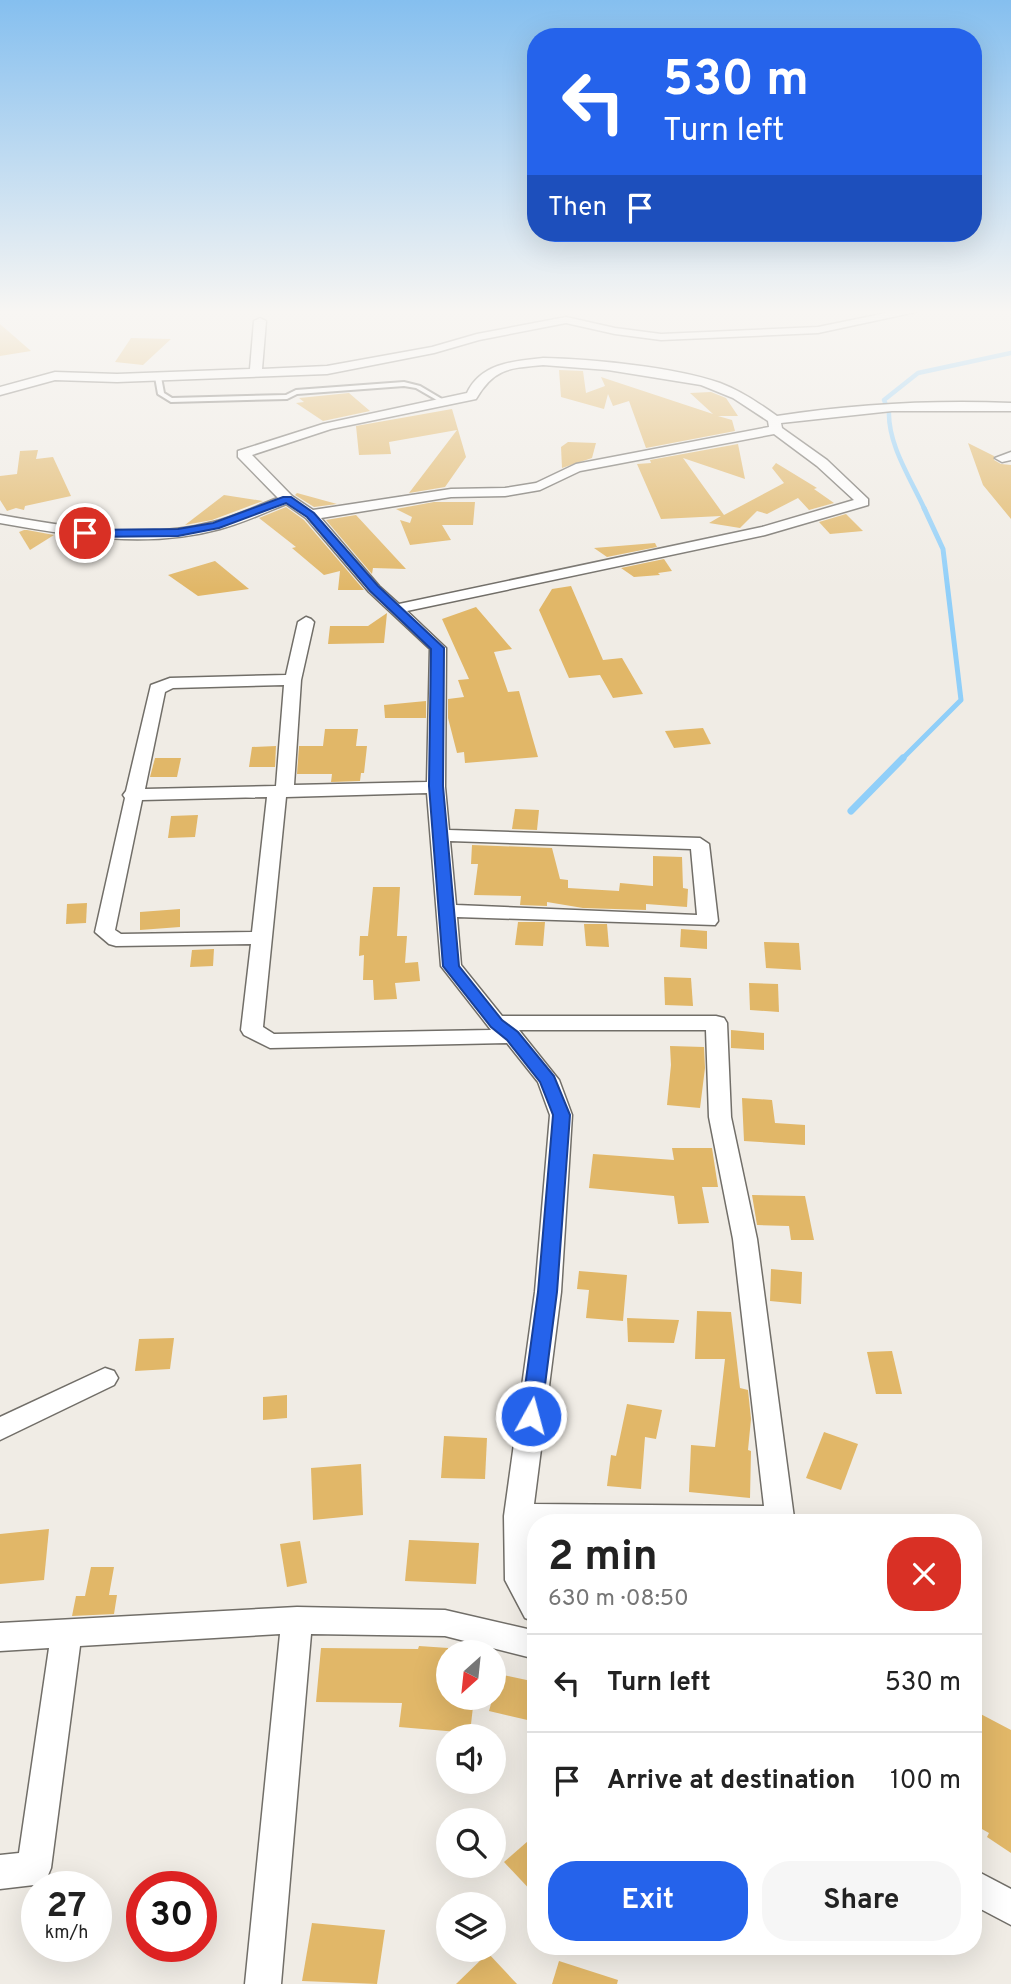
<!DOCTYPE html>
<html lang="en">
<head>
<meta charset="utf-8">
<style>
	body { margin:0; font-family:Overpass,sans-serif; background:#f6f6f6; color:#222; height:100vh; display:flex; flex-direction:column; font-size:26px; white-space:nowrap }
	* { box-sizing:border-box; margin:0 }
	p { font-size:23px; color:#767676 }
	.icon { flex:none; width:38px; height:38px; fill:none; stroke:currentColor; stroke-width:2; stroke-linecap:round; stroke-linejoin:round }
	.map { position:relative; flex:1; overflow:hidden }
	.drawer { position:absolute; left:527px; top:1514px; width:455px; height:441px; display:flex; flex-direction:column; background:#fff; border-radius:28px; box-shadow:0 7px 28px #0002 }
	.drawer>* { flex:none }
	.banner { position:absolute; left:527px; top:28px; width:455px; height:214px; border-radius:28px; box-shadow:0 7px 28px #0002; background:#2563eb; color:#fff; overflow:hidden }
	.needle { width:46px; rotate:207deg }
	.controls { position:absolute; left:436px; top:1640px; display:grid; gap:14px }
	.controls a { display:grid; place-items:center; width:70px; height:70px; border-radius:50%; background:#fff; box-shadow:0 7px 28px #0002; font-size:35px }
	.speed { position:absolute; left:21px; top:1871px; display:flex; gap:14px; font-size:35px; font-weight:700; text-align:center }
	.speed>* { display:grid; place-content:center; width:91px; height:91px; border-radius:50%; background:#fff; box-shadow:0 7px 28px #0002; line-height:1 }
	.speed small { font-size:18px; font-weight:400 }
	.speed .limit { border:10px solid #d22; background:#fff; color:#111 }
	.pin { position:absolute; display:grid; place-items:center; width:60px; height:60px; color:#fff; margin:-30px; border:4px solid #fff; border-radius:50%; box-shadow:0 2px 7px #0007 }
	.me { position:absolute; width:77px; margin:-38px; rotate:7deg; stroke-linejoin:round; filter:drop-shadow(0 0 5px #0008) }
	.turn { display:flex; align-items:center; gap:24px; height:147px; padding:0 21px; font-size:32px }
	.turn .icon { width:91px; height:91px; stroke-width:2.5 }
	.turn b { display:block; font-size:49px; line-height:60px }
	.then { display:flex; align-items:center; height:66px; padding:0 21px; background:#0003; gap:14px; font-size:26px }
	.round { display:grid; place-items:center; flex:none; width:74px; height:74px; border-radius:28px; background:#f6f6f6 }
	.overview { display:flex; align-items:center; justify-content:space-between; height:119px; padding:0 21px }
	h1 { font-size:42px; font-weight:700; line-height:52px }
	.cta { display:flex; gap:14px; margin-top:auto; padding:14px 21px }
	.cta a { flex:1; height:80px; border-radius:28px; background:#2563eb; color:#fff; font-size:28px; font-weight:700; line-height:80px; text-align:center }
	.cta a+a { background:#f6f6f6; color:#222 }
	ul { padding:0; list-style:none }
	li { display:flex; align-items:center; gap:21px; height:98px; padding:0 21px; border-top:2px solid #e0e0e0 }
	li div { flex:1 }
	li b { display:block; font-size:26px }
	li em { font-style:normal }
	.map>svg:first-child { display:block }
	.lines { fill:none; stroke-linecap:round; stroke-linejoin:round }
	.stream-far2 { stroke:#90cff9; stroke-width:4.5 }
	.stream-far1 { stroke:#90cff9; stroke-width:5 }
	.stream { stroke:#90cff9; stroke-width:7 }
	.building { fill:#e1b768 }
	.lane-casing { stroke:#716e68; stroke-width:4 }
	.street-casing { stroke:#716e68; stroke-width:3 }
	.lane { fill:#fff; fill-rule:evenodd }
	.street { fill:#fff; fill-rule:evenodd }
	.route { fill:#2563eb; stroke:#184099; stroke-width:2 }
</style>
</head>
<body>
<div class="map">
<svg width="1011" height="1984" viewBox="0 0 1011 1984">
	<rect width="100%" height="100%" fill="#f0ece5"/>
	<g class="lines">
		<g class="stream-far2">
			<polyline points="886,405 884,400 918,373 1011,353"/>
			<path d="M889,409C887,444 911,479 925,510"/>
		</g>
		<polyline class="stream-far1" points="901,760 961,700 943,549 924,508"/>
		<polyline class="stream" points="851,811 903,758"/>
	</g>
	<g class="building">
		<polygon points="0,324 31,351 0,356"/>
		<polygon points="131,338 171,339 143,365 115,362"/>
		<polygon points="559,370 583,371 586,393 605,386 601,377 713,414 690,393 711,392 726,398 738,416 718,416 732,420 735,431 646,448 629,401 613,406 608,394 604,409 561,397"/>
		<polygon points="349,393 370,411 323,421 296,403 304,402 299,398"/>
		<polygon points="452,409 466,457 445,487 409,493 457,430 389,442 391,454 359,455 356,426"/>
		<polygon points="568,442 596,443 592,458 562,468 561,447"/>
		<polygon points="968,443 994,456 994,460 1001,464 1011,465 1011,519 983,485"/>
		<polygon points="738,444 745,479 683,458 724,515 784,483 772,468 776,463 817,488 814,489 834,503 809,510 798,498 767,514 757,511 740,528 709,523 721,516 661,519 637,464 651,463 650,460"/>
		<polygon points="38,450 36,459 53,457 71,496 25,506 24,510 16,508 7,511 0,500 0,476 17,474 20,451"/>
		<polygon points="297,493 337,504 314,507 295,495"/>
		<polygon points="224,495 263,501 212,520 185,525"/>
		<polygon points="434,502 475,502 473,525 442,525 451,540 410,545 400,520 410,523 412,517 396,509"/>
		<polygon points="286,507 304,520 364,590 338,590 340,571 324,575 292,548 296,547 259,518"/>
		<polygon points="846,514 863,531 830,534 819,522"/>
		<polygon points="356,515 406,569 373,568 372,574 326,520"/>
		<polygon points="24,530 27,530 54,535 30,550 19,532"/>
		<polygon points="655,543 657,547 607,557 594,548"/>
		<polygon points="664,559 672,571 658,573 660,575 634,577 621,568"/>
		<polygon points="215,561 249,589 198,596 168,575"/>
		<polygon points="571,586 603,660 622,658 643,694 613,698 600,675 569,678 539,610 552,589"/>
		<polygon points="476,607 512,649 494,652 508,692 519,691 538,757 465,763 464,752 457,753 448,718 448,699 464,697 458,680 469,679 442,619"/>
		<polygon points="387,613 384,643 328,644 330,626 368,626"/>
		<polygon points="426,701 426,718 385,718 384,705"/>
		<polygon points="703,728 711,744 674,748 665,731"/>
		<polygon points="325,729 358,729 356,746 367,746 364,773 361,773 360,781 331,782 332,774 297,774 299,746 323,746"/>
		<polygon points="276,746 275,767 249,767 252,747"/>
		<polygon points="155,758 181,758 177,777 150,777"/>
		<polygon points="515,809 539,810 537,830 512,829"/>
		<polygon points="198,815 195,837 168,838 171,816"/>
		<polygon points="472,845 552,848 560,879 568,880 568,888 619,891 620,883 653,886 653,856 682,857 683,888 688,889 687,907 646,904 646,910 583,908 547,902 547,906 520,905 521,896 474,895 478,864 471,864"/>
		<polygon points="373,887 400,887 397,936 407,936 405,963 418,962 420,981 395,983 397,999 374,1000 373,980 363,980 364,955 359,956 360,936 368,936"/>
		<polygon points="87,903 86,923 66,924 67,904"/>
		<polygon points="180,909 180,927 140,930 140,912"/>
		<polygon points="518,922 545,922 543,946 515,945"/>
		<polygon points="584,924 607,924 609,947 586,946"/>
		<polygon points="681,929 707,931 707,949 680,947"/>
		<polygon points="764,942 799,943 801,970 766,968"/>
		<polygon points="214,949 213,966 190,967 192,950"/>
		<polygon points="664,977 691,978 693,1006 665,1005"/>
		<polygon points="749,983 778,984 779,1012 750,1010"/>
		<polygon points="731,1030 764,1033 764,1050 731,1048"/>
		<polygon points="670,1046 704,1047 705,1068 700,1108 667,1105 671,1065"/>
		<polygon points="742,1098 772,1100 775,1123 805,1125 805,1145 744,1141"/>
		<polygon points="672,1148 712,1148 718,1187 702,1187 709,1223 678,1224 674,1196 589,1188 593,1154 674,1160"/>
		<polygon points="752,1195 805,1196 814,1240 791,1240 789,1226 757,1225"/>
		<polygon points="771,1269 802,1272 801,1304 770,1301"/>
		<polygon points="579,1271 627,1275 623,1321 586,1318 589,1290 577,1289"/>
		<polygon points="697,1311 731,1312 740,1388 748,1390 751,1419 748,1450 751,1451 750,1498 689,1492 691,1445 715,1447 725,1359 695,1359"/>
		<polygon points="627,1318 679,1320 674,1343 628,1342"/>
		<polygon points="174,1338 170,1369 135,1371 139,1339"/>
		<polygon points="892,1351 902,1394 876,1394 867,1352"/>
		<polygon points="287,1395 287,1418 263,1420 263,1397"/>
		<polygon points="627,1404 662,1410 656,1439 645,1437 641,1489 607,1486 611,1455 616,1456"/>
		<polygon points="824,1432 858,1444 841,1490 806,1478"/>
		<polygon points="444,1436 487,1438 485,1479 441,1478"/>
		<polygon points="361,1464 363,1515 313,1520 311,1468"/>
		<polygon points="49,1529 44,1580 0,1584 0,1534"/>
		<polygon points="409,1540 479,1543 476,1584 405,1581"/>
		<polygon points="300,1541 307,1583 287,1587 280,1544"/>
		<polygon points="91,1567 114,1567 109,1595 117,1595 114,1614 72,1616 76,1596 85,1596"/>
		<polygon points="419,1646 448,1648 448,1698 474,1698 470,1733 399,1727 402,1703 316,1702 321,1648 418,1649"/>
		<polygon points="499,1674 536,1682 536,1722 489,1711"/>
		<polygon points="973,1710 1011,1730 1011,1853 987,1837 989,1833 973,1824"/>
		<polygon points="536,1834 536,1896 504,1862"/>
		<polygon points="312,1923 385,1930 377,1984 302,1981"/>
		<polygon points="488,1953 517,1984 456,1984"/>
		<polygon points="559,1961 618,1980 617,1984 552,1984"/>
	</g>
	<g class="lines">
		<g class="lane-casing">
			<polygon id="lane" points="158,375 161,377 164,393 172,398 286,395 296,390 404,382 420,386 447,402 442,403 416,388 404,386 297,394 287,399 171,402 158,394 155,377"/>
		</g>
		<g class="street-casing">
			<g id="street">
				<polygon points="896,311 920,311 818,333 661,340 615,334 566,323 479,340 434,353 327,374 117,382 55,380 0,395 0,387 55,372 117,374 250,369 254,321 260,318 266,321 262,369 327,366 432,347 477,334 566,317 615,328 661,334 818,327"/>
				<path d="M543,358C593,359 674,367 720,383C741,391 759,403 777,416C855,404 932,400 1011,403V411H892L781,423L782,428L827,460L868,499V505L765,535L407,611L446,648L445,787L449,830L700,838L709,844L718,921L715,925L457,917L461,965L502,1016H716L724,1018L727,1023L731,1117L757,1239L794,1518L792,1522H536V1528H533L536,1622L525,1618L505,1580L504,1516L535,1292L550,1115L538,1082L507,1043L270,1048L244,1035L241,1030L251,944L116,946L109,944L95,932L125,798L123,795L126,791L151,685L170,678L286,675L298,622L306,617L311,619L314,622L301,680L294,785L427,782L430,649L369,592L306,518L286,504C264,513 243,523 220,529C147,549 73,536 0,523V515C69,527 143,541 213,522C235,517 256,506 278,498L238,457V451L323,424L467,393C481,363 514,361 543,358ZM543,365L608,370L701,385L733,398L768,421L769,427L576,464L536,483L505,488L451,489L313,510L292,496L252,455L331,429L476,399C494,368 510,368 543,365ZM774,434L817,466L854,500L762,527L399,604L379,586L321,518L451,497L505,496L540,490L580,471ZM284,685L276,786L145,789L165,692L173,688ZM427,793L441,966L491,1030L274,1034L263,1027L286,797ZM267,797L252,932L121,934L115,930L142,800ZM450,841L691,849L697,915L456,905ZM519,1030H706L709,1117L733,1239L764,1506L534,1504L561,1292L572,1115L559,1080Z"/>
				<polygon points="1011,452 1011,460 1002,462 995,458"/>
				<polygon points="105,1368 114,1371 118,1378 114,1385 0,1440 0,1417"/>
				<polygon points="297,1607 445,1610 536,1631 536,1659 445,1636 311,1634 281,1984 245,1984 280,1634 80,1646 51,1868 46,1880 34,1885 0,1889 0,1855 19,1853 49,1648 0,1651 0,1623"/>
				<polygon points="973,1869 1011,1889 1011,1925 973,1905"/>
			</g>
		</g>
		<use href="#lane" class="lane"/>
		<use href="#street" class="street"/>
	</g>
	<linearGradient id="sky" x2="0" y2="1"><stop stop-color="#85bfef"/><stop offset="0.53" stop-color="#f8f6f3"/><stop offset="1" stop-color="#f8f6f3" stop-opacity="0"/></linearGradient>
	<rect width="1011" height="589" fill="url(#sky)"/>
	<polygon class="route" points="283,497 291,497 314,513 378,586 444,648 443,786 459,966 502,1020 518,1032 554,1076 570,1115 557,1292 541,1416 538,1422 531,1425 524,1422 521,1416 538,1292 553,1115 540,1082 507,1040 491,1027 443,966 429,786 431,649 370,591 307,517 286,503 219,528 178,536 85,537 79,533 85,530 178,529 213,523"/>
</svg>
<div class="controls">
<a><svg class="needle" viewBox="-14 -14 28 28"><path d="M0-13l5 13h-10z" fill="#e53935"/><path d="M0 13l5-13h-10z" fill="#767676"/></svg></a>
<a><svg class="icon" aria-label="sound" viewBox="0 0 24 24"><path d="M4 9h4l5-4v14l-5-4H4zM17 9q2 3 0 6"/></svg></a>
<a><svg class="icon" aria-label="search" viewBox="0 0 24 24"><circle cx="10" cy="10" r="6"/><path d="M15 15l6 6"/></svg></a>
<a><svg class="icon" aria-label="layers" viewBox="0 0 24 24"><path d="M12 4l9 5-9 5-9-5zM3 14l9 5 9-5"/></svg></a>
</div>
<div class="speed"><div>27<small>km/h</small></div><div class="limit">30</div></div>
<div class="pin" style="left:85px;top:533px;background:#d93025"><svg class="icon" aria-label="arrive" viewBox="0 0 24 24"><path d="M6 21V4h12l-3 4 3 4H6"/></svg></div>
<svg class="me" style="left:531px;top:1416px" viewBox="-20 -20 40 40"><circle r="17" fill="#2563eb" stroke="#fff" stroke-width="3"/><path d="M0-11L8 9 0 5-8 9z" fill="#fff"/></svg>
<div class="banner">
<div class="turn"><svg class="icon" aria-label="left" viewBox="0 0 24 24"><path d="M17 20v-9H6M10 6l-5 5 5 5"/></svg><div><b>530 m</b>Turn left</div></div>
<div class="then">Then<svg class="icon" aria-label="arrive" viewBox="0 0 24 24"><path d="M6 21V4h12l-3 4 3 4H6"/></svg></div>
</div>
<section class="drawer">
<div class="overview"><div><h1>2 min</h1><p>630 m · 08:50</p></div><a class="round" style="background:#d93025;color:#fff"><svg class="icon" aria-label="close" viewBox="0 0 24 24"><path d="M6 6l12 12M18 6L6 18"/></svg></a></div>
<ul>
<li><svg class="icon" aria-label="left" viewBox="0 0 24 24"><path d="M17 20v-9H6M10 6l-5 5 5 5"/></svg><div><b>Turn left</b></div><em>530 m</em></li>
<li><svg class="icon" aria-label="arrive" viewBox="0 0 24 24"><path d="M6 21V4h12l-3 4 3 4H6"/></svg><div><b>Arrive at destination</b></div><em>100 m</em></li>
</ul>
<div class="cta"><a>Exit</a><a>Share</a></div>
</section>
</div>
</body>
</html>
